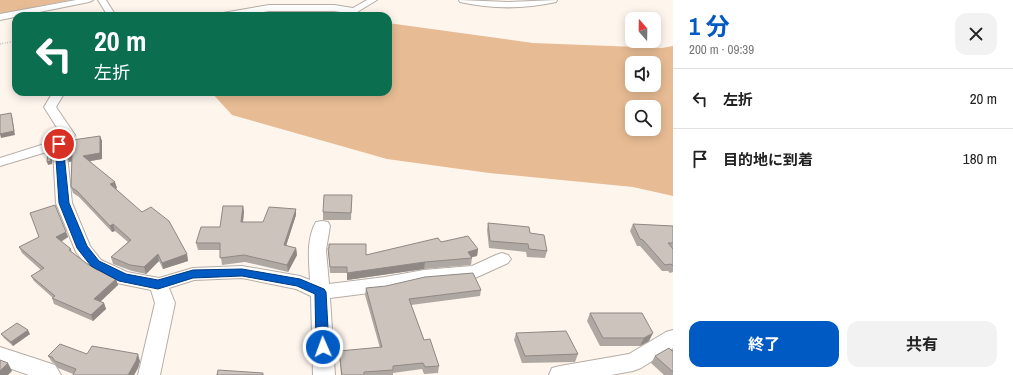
<!DOCTYPE html>
<html lang="ja">
<head>
<meta charset="utf-8">
<style>
	body { margin:0; font-family:"Archivo Narrow","Noto Sans JP",sans-serif; background:#f2f2f2; color:#222; height:100vh; display:flex; flex-direction:column; font-size:15px; white-space:nowrap }
	* { box-sizing:border-box; margin:0 }
	p { font-size:13px; color:#767676 }
	.icon { flex:none; width:22px; height:22px; fill:none; stroke:currentColor; stroke-width:2; stroke-linecap:round; stroke-linejoin:round }
	.map { position:relative; flex:1; overflow:hidden }
	.side { display:flex; flex-direction:column; background:#fff; width:340px }
	.side>* { flex:none }
	.top-card { position:absolute; left:12px; top:12px; width:380px; height:84px; border-radius:12px; box-shadow:0 2px 10px #0003; background:#0b6e4f; color:#fff; overflow:hidden }
	.needle { width:26px; rotate:340deg }
	.tools { position:absolute; left:625px; top:12px; display:grid; gap:8px }
	.tools a { display:grid; place-items:center; width:36px; height:36px; border-radius:8px; background:#fff; box-shadow:0 2px 10px #0003; font-size:20px }
	.pin { position:absolute; display:grid; place-items:center; width:34px; height:34px; color:#fff; margin:-17px; border:2px solid #fff; border-radius:50%; box-shadow:0 1px 4px #0007 }
	.me { position:absolute; width:44px; margin:-22px; rotate:358deg; stroke-linejoin:round; filter:drop-shadow(0 0 3px #0008) }
	.turn { display:flex; align-items:center; gap:14px; height:84px; padding:0 16px; font-size:18px }
	.turn .icon { width:52px; height:52px; stroke-width:2.5 }
	.turn b { display:block; font-size:28px; line-height:34px }
	.round { display:grid; place-items:center; flex:none; width:42px; height:42px; border-radius:12px; background:#f2f2f2 }
	.summary { display:flex; align-items:center; justify-content:space-between; height:68px; padding:0 16px }
	h1 { font-size:24px; font-weight:700; line-height:30px; color:#005ac3 }
	.action { display:flex; gap:8px; margin-top:auto; padding:8px 16px }
	.action a { flex:1; height:46px; border-radius:12px; background:#005ac3; color:#fff; font-size:16px; font-weight:700; line-height:46px; text-align:center }
	.action a+a { background:#f2f2f2; color:#222 }
	ul { padding:0; list-style:none }
	li { display:flex; align-items:center; gap:12px; height:60px; padding:0 16px; border-top:1px solid #e0e0e0 }
	li div { flex:1 }
	li b { display:block; font-size:15px }
	li em { font-style:normal }
	main { display:flex; flex:1; min-height:0 }
	.map>svg:first-child { display:block }
	.forest { fill:#e7bc94; fill-rule:evenodd }
	.lines { fill:none; stroke-linecap:round; stroke-linejoin:round }
	.street-casing { stroke:#b6aea6; stroke-width:2 }
	.path { stroke:#928c86; stroke-width:1.5; stroke-dasharray:0.5 2; stroke-linecap:butt }
	.street { fill:#fff; fill-rule:evenodd }
	.wall { fill:#afa8a2 }
	.shaded-wall { fill:#8f8884 }
	.building { fill:#ccc3bc; stroke:#8f8884 }
	.route { fill:#005ac3; stroke:#003a7f }
</style>
</head>
<body>
<main>
<div class="map">
<svg width="673" height="375" viewBox="0 0 673 375">
	<rect width="100%" height="100%" fill="#fef5ed"/>
	<g class="forest">
		<polygon points="0,0 71,0 0,14"/>
		<path d="M388,23L533,43L662,48L673,46V196L633,187L489,173L387,159L232,115L211,92H388ZM632,63H654V85H632ZM632,107H654V129H632Z"/>
	</g>
	<g class="lines">
		<g class="street-casing">
			<g id="street">
				<polygon points="76,0 93,0 89,2 0,20 0,14"/>
				<polygon points="98,0 106,0 116,16 108,16"/>
				<polygon points="367,0 377,0 354,14 334,11 269,11 238,16 219,16 223,13 269,5 334,5 353,8"/>
				<path d="M459,0L508,2L557,0L556,2C525,9 491,9 460,2Z"/>
				<path d="M53,92H65L56,107L75,135L66,145L72,203L90,246L101,260L127,272L159,278L193,268L242,266L300,276L310,280C309,261 306,239 316,222L322,221L328,222L330,226L326,250L329,284L385,277L424,270L472,266L496,255L502,253L508,255L511,259L508,263L475,278L424,282L385,291L330,298L335,375H313L311,296L296,289L242,278L194,280L169,288L175,303L160,375H138L155,303L151,290L117,283L89,268L76,252L56,203L53,150L0,166V158L54,141L61,134L44,107Z"/>
				<polygon points="673,330 673,348 641,368 633,371 611,375 549,375 552,368 560,366 629,354 666,332"/>
				<polygon points="0,347 55,365 61,375 29,375 0,365"/>
			</g>
		</g>
		<polyline class="path" points="0,44 16,41"/>
		<use href="#street" class="street"/>
	</g>
	<g class="wall">
		<polygon points="100,136 102,141 102,159 90,161 117,188 116,189 187,254 188,261 163,269 159,261 146,274 132,271 113,264 111,257 128,242 115,231 112,232 79,197 73,193 71,187 72,161 69,162"/>
		<polygon points="352,195 351,220 323,220 323,212"/>
		<polygon points="243,206 244,212 243,222 263,222 296,215 286,246 296,248 297,255 288,272 245,262 222,265 220,250 198,250 196,243 220,227"/>
		<polygon points="488,223 530,233 547,251 545,258 527,257 526,252 489,248 487,230"/>
		<polygon points="633,224 673,226 673,272 670,273 668,271 662,271 640,246 637,246 630,231"/>
		<polygon points="66,232 68,237 61,242 71,249 72,253 86,263 97,270 116,279 118,285 100,301 104,303 106,309 93,321 54,304 52,298 53,298 34,281 31,276 41,270 22,253 19,247"/>
		<polygon points="441,242 478,249 477,256 472,257 472,258 471,265 424,269 347,280 347,273 330,273 328,248 366,255"/>
		<polygon points="366,288 481,290 480,296 411,305 424,340 439,366 438,373 424,374 422,369 393,373 393,375 341,375 339,351 380,348 365,295"/>
		<polygon points="590,313 642,313 649,341 640,346 600,346 587,321"/>
		<polygon points="516,333 578,354 575,362 522,363 514,340"/>
		<polygon points="1,334 30,334 13,346 4,338"/>
		<polygon points="673,350 673,375 664,375 651,363 655,356"/>
		<polygon points="87,354 140,361 138,368 134,375 73,375 73,374 58,368 55,364 52,362 48,356"/>
	</g>
	<g class="shaded-wall">
		<polygon points="11,113 12,116 15,135 1,138 0,134"/>
		<polygon points="100,136 102,141 102,159 85,162 83,156"/>
		<polygon points="50,149 52,152 52,164 48,165 47,162"/>
		<polygon points="72,155 74,161 69,162 67,156"/>
		<polygon points="115,182 117,188 112,190 110,184"/>
		<polygon points="243,206 244,212 242,229 241,222"/>
		<polygon points="296,209 296,215 284,252 284,245"/>
		<polygon points="113,224 115,231 112,232 110,226"/>
		<polygon points="66,232 68,237 58,243 56,237"/>
		<polygon points="296,248 297,255 288,272 287,265"/>
		<polygon points="478,249 477,256 466,258 468,252"/>
		<polygon points="158,254 159,261 146,274 144,267"/>
		<polygon points="187,254 188,261 163,269 162,263"/>
		<polygon points="425,262 424,269 347,280 347,273"/>
		<polygon points="116,279 118,285 97,305 94,299"/>
		<polygon points="104,303 106,309 93,321 91,315"/>
		<polygon points="28,330 30,334 13,346 11,342"/>
		<polygon points="653,333 649,341 640,346 644,338"/>
		<polygon points="138,354 140,361 138,368 134,375 128,375"/>
		<polygon points="8,363 12,371 8,375 0,375 0,371"/>
	</g>
	<g class="building">
		<polygon points="11,113 14,131 0,134 0,115"/>
		<polygon points="100,136 100,153 83,156 115,182 110,184 142,212 151,207 169,221 187,254 162,263 158,254 144,267 130,265 111,257 131,240 113,224 110,226 77,191 71,187 72,155 67,156 66,141"/>
		<polygon points="48,149 50,149 51,161 47,162"/>
		<polygon points="324,195 352,195 351,213 323,212"/>
		<polygon points="55,205 66,232 56,237 71,249 69,250 86,263 97,270 98,270 116,279 94,299 104,303 91,315 52,298 55,296 31,276 44,268 19,247 39,237 30,213"/>
		<polygon points="223,206 243,206 241,222 263,222 269,207 296,209 284,245 296,248 287,265 244,255 220,258 220,243 196,243 201,227 220,227"/>
		<polygon points="488,223 529,227 530,233 544,235 547,251 529,249 528,244 490,241"/>
		<polygon points="633,224 673,226 673,243 668,243 673,249 673,266 671,264 665,265 643,240 640,239"/>
		<polygon points="468,236 478,249 468,252 472,258 425,262 347,273 347,267 330,267 328,248 329,248 329,244 366,244 366,255 438,238 441,242"/>
		<polygon points="473,273 481,290 409,299 424,340 430,339 439,366 425,367 423,363 393,366 393,370 364,372 364,375 342,375 339,351 382,347 366,288 386,286 425,277"/>
		<polygon points="590,313 642,313 653,333 644,338 603,338"/>
		<polygon points="17,323 28,330 11,342 1,334"/>
		<polygon points="566,331 578,354 525,356 516,333"/>
		<polygon points="60,344 87,354 92,346 138,354 136,361 128,375 73,375 76,369 55,361 52,357 48,356"/>
		<polygon points="669,348 672,351 673,350 673,372 655,356"/>
		<polygon points="0,360 8,363 0,371"/>
		<polygon points="218,370 263,373 263,375 217,375"/>
	</g>
	<polygon class="route" points="59,142 63,144 69,203 87,246 99,261 126,274 158,280 193,270 242,269 300,279 324,289 326,292 329,347 327,351 323,352 318,351 316,347 315,294 297,286 242,276 193,278 158,289 119,281 91,266 77,248 59,203 55,144"/>
</svg>
<div class="tools">
<a><svg class="needle" viewBox="-14 -14 28 28"><path d="M0-13l5 13h-10z" fill="#e53935"/><path d="M0 13l5-13h-10z" fill="#767676"/></svg></a>
<a><svg class="icon" aria-label="sound" viewBox="0 0 24 24"><path d="M4 9h4l5-4v14l-5-4H4zM17 9q2 3 0 6"/></svg></a>
<a><svg class="icon" aria-label="search" viewBox="0 0 24 24"><circle cx="10" cy="10" r="6"/><path d="M15 15l6 6"/></svg></a>
</div>
<div class="pin" style="left:59px;top:144px;background:#d93025"><svg class="icon" aria-label="arrive" viewBox="0 0 24 24"><path d="M6 21V4h12l-3 4 3 4H6"/></svg></div>
<svg class="me" style="left:323px;top:347px" viewBox="-20 -20 40 40"><circle r="17" fill="#005ac3" stroke="#fff" stroke-width="3"/><path d="M0-11L8 9 0 5-8 9z" fill="#fff"/></svg>
<div class="top-card">
<div class="turn"><svg class="icon" aria-label="left" viewBox="0 0 24 24"><path d="M17 20v-9H6M10 6l-5 5 5 5"/></svg><div><b>20 m</b>左折</div></div>
</div>
</div>
<section class="side">
<div class="summary"><div><h1>1 分</h1><p>200 m · 09:39</p></div><a class="round"><svg class="icon" aria-label="close" viewBox="0 0 24 24"><path d="M6 6l12 12M18 6L6 18"/></svg></a></div>
<ul>
<li><svg class="icon" aria-label="left" viewBox="0 0 24 24"><path d="M17 20v-9H6M10 6l-5 5 5 5"/></svg><div><b>左折</b></div><em>20 m</em></li>
<li><svg class="icon" aria-label="arrive" viewBox="0 0 24 24"><path d="M6 21V4h12l-3 4 3 4H6"/></svg><div><b>目的地に到着</b></div><em>180 m</em></li>
</ul>
<div class="action"><a>終了</a><a>共有</a></div>
</section>
</main>
</body>
</html>
